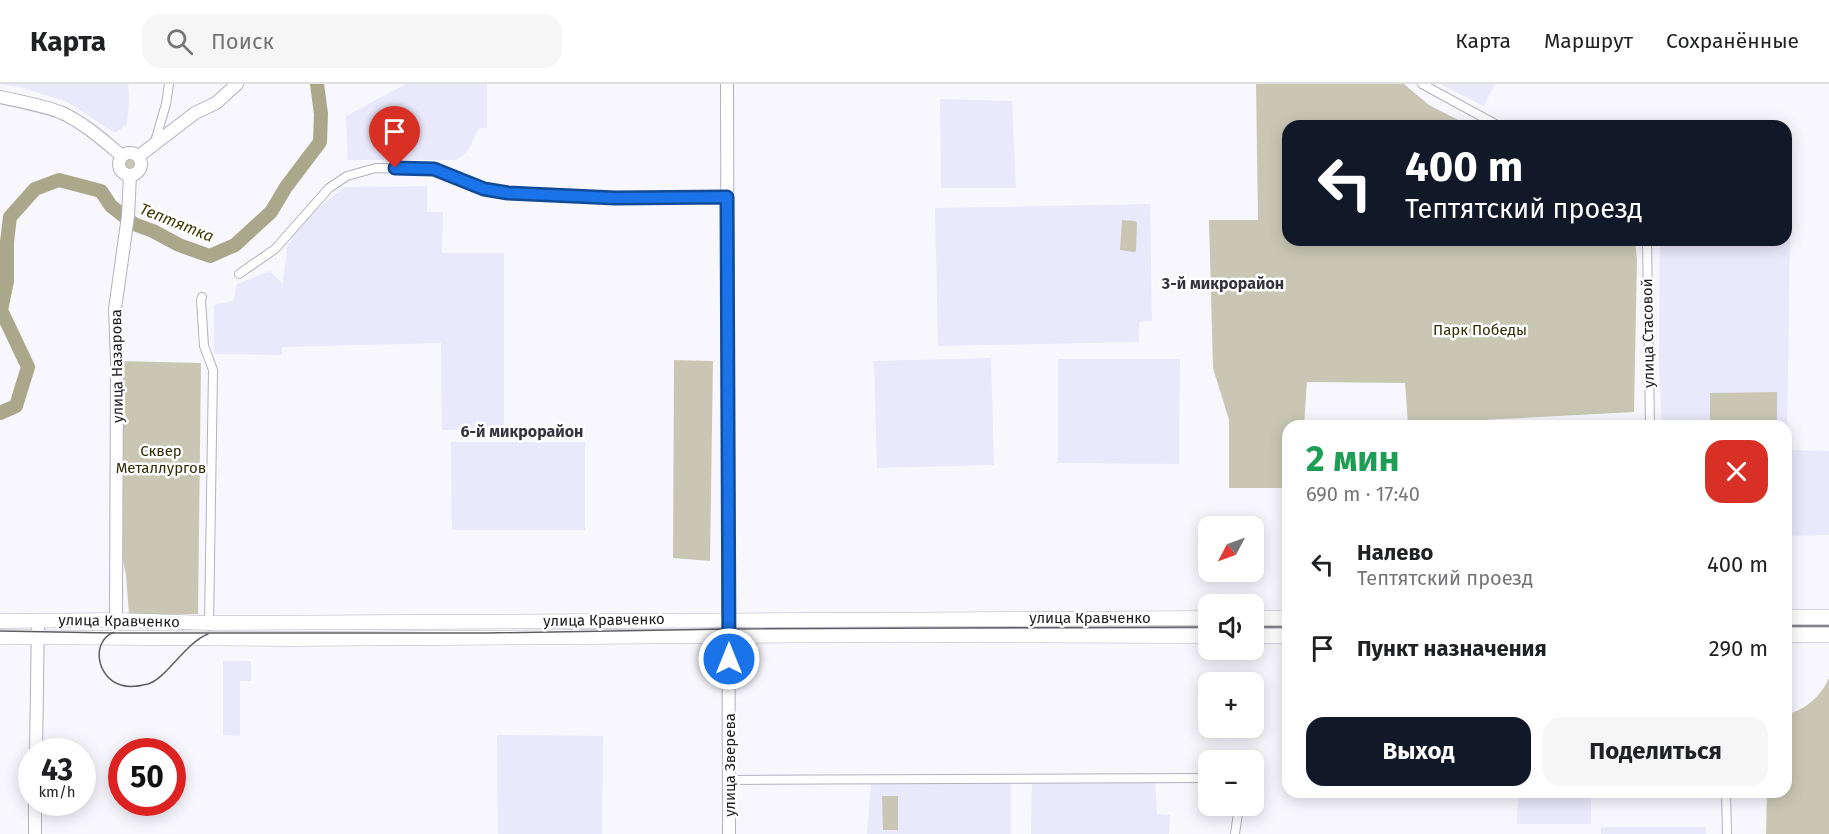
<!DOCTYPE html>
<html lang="ru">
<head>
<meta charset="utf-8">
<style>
	body { margin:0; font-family:"Fira Sans",sans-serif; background:#f6f6f6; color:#202124; height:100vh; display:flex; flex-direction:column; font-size:22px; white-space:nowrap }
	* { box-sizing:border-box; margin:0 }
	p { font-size:20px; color:#757577 }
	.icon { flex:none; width:33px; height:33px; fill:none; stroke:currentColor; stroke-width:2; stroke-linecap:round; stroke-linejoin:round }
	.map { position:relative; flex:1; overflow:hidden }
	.sheet { position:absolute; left:1282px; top:336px; width:510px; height:378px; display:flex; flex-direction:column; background:#fff; border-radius:18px; box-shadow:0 3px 15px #0003 }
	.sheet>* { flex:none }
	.hud { position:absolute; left:1282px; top:36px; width:510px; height:126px; border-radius:18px; box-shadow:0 3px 15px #0003; background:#111827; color:#fff; overflow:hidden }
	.needle { width:39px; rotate:229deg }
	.tools { position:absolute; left:1198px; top:432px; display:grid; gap:12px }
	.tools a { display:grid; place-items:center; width:66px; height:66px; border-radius:12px; background:#fff; box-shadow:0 3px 15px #0003; font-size:30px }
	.speed { position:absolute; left:18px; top:654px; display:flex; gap:12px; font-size:30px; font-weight:700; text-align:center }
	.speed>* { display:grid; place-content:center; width:78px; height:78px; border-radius:50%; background:#fff; box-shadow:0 3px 15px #0003; line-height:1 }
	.speed small { font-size:15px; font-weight:400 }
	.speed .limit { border:9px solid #d22; background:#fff; color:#111 }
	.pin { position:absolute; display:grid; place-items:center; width:51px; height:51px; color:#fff; margin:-62px -26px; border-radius:50% 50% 50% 0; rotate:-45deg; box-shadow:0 0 6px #0007 }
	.pin .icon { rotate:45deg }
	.me { position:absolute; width:66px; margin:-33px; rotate:0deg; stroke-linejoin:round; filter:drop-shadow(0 0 4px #0008) }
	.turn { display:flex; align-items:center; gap:21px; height:126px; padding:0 24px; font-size:27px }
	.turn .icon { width:78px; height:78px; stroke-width:2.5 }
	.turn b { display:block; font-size:42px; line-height:51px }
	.round { display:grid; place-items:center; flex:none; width:63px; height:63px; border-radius:18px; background:#f6f6f6 }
	.summary { display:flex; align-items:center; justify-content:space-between; height:102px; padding:0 24px }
	h1 { font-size:36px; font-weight:700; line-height:45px; color:#1e9e55 }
	.action { display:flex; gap:12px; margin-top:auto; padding:12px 24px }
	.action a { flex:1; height:69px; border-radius:18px; background:#111827; color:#fff; font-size:24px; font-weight:700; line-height:69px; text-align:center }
	.action a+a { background:#f6f6f6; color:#202124 }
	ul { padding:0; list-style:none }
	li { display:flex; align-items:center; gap:18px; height:84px; padding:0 24px }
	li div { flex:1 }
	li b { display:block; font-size:22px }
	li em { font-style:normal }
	header { display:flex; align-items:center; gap:36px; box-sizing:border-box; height:84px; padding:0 30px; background:#fff; border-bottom:2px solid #e0e0e0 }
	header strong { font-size:28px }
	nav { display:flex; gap:33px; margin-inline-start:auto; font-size:21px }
	.search { width:420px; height:54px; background:#f6f6f6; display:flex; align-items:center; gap:15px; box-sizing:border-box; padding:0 21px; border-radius:18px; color:#757577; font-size:22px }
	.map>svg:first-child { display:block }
	.built { fill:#eae9fb }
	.green { fill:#c9c7b4 }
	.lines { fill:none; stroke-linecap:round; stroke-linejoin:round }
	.river { stroke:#aaa78b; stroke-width:14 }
	.street-casing { stroke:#b2b1c0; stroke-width:10 }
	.secondary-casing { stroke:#b2b1c0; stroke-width:14 }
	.primary-casing { stroke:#b2b1c0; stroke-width:15 }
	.street { stroke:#fff; stroke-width:8 }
	.secondary { stroke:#fff; stroke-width:12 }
	.primary { stroke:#fff; stroke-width:14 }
	.tram { stroke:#5e5d63; stroke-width:1.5 }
	.route-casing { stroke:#114b97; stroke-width:15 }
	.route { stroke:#1a73e8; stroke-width:10 }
	.labels { text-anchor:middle; stroke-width:5; stroke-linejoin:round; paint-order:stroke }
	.park-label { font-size:15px; fill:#322d06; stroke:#fff }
	.street-label { font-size:15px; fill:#1a1a1f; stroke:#fff }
	.water-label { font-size:16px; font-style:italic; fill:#3e3801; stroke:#fff }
	.neighbourhood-label { font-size:16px; font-weight:bold; fill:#34333f; stroke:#fff }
</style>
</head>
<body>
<header>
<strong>Карта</strong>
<div class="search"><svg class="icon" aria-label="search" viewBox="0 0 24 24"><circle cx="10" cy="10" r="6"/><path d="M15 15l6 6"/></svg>Поиск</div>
<nav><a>Карта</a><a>Маршрут</a><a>Сохранённые</a></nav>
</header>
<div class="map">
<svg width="1829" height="750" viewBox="0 0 1829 750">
	<rect width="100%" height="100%" fill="#f8f7fe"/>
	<g class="built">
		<polygon points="0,0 130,0 128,1 129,15 127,40 115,49 67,18 20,3"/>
		<polygon points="406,0 487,0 487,44 479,44 467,68 456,76 348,76 346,32"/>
		<polygon points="1440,0 1495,0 1484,22"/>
		<polygon points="940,15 1012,17 1016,104 941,104"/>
		<polygon points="427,102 427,128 443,128 442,169 504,169 504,346 442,346 441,259 282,263 282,271 214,270 214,221 233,217 237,200 270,187 283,200 287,163 302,136 345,103"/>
		<polygon points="1150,120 1152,237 1139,238 1139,258 938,262 935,124"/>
		<polygon points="1787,145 1790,147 1787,357 1786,342 1662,342 1659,282 1660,156 1786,156"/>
		<polygon points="991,274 994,381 877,384 874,277"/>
		<polygon points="1058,275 1180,275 1179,380 1058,379"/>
		<polygon points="451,358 585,358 585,446 452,446"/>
		<polygon points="1787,366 1829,367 1829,451 1787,452"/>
		<polygon points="223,577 251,577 251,597 240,597 240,652 223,651"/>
		<polygon points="497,651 603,652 602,750 498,750"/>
		<polygon points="1155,696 1157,730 1170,731 1169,750 1031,750 1032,699"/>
		<polygon points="911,698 1011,699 1011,750 867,750 871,699"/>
		<polygon points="1518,708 1591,708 1591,740 1517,740"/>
		<rect x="1601" y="743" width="105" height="7"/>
	</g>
	<g class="green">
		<polygon points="1256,0 1404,0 1429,21 1470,42 1288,42 1288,156 1635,156 1637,176 1634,328 1408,340 1405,299 1307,298 1304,342 1288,342 1288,404 1229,404 1229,336 1213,284 1209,136 1258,136"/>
		<circle cx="132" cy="80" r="8"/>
		<polygon points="1122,136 1135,137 1137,139 1136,167 1134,168 1120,166"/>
		<polygon points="674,276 713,277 710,477 673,474"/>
		<polygon points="120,277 201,279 198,530 129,531 126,491 122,472"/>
		<polygon points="1777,308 1777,339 1710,339 1710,309"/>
		<path d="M1829,594V750H1766L1767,708H1786L1787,630C1806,626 1821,612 1829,594Z"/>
		<polygon points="882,712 898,712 898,746 883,746"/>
	</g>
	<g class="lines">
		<polyline class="river" points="0,329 16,322 28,283 1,226 7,197 7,158 10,133 35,105 59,96 101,107 111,122 134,140 153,147 179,161 210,172 235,161 271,128 286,103 320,58 321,30 317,0"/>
		<g class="street-casing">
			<g id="street">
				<polyline points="1422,0 1499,42"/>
				<polyline points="154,61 166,20 169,0"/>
				<polyline points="1647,156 1650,342"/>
				<polyline points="239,190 275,165 329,104 347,92 376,84 434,85 484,105 508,109 615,114 727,113"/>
				<polyline points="202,213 201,216 204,262 213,286 209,542"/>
				<polyline points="730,696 1209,694"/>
				<polyline points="1726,708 1727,750"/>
				<polyline points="1235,750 1239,722"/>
			</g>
		</g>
		<g class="secondary-casing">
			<g id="secondary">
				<polyline points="727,0 729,750"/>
				<path d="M0,13C20,17 40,21 60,28C83,38 103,56 122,72"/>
				<circle cx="130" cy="80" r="11"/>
				<polyline points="139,72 195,29 216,19 237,0"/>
				<polyline points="116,536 117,276 115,225 128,132 130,91"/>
				<polyline points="36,668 38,537"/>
				<polyline points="35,718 35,750"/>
			</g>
		</g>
		<g class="primary-casing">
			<g id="primary">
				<polyline points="1786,533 1829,533"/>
				<polyline points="1254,534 1288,534"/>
				<polyline points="0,537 116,536 210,539 1209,534"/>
				<polyline points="1786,551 1829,551"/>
				<polyline points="1254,552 1288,552"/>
				<polyline points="0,553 293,555 893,551 1209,552"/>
			</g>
		</g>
		<use href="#street" class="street"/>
		<use href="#secondary" class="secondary"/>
		<use href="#primary" class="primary"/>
		<g class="tram">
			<polyline points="1786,542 1829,542"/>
			<polyline points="1254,543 1288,543"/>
			<polyline points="0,547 112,549 486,549 729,545 1209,543"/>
			<path d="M114,548C90,558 97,594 121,601C129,604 140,602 148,600C166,595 185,559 208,550"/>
		</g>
	</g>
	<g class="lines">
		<g class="route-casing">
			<polyline id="route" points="395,84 434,85 484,105 508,109 615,114 727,113 729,575"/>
		</g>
		<use href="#route" class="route"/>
	</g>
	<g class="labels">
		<g class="park-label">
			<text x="1480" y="251">Парк Победы</text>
			<text x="161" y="372">Сквер<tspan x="161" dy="17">Металлургов</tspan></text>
		</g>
		<g class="street-label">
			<text transform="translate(1648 249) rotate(-91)" y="5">улица Стасовой</text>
			<text transform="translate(117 282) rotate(-91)" y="5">улица Назарова</text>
			<text x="1090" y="539">улица Кравченко</text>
			<text transform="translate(604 536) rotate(-1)" y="5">улица Кравченко</text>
			<text transform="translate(119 537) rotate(1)" y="5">улица Кравченко</text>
			<text transform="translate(730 681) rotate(-90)" y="5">улица Зверева</text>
		</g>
		<g class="water-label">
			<text transform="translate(177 138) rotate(22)" y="6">Тептятка</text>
		</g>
		<g class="neighbourhood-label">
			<text x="1223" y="205">3-й микрорайон</text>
			<text x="522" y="353">6-й микрорайон</text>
		</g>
	</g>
</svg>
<div class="tools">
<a><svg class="needle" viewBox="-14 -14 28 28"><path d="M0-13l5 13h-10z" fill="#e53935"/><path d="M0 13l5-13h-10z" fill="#757577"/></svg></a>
<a><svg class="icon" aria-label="sound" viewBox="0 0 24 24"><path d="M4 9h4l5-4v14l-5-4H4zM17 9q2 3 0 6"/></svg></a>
<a>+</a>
<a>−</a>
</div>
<div class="speed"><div>43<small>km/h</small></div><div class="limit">50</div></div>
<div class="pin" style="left:395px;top:84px;background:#d93025"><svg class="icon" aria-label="arrive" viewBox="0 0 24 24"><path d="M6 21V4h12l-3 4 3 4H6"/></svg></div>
<svg class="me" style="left:729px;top:575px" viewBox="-20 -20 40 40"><circle r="17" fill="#1a73e8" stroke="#fff" stroke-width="3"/><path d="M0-11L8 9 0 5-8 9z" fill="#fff"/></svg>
<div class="hud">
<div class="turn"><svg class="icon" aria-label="left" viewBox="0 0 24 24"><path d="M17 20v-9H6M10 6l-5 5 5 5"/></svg><div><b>400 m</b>Тептятский проезд</div></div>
</div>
<section class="sheet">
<div class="summary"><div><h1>2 мин</h1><p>690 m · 17:40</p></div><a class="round" style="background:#d93025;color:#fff"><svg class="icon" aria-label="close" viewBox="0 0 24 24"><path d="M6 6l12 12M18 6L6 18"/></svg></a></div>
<ul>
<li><svg class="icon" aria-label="left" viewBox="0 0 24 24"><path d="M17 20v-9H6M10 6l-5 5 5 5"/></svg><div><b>Налево</b><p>Тептятский проезд</p></div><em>400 m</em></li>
<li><svg class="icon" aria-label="arrive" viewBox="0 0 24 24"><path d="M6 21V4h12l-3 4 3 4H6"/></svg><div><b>Пункт назначения</b></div><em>290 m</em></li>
</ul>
<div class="action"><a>Выход</a><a>Поделиться</a></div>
</section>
</div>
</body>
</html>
